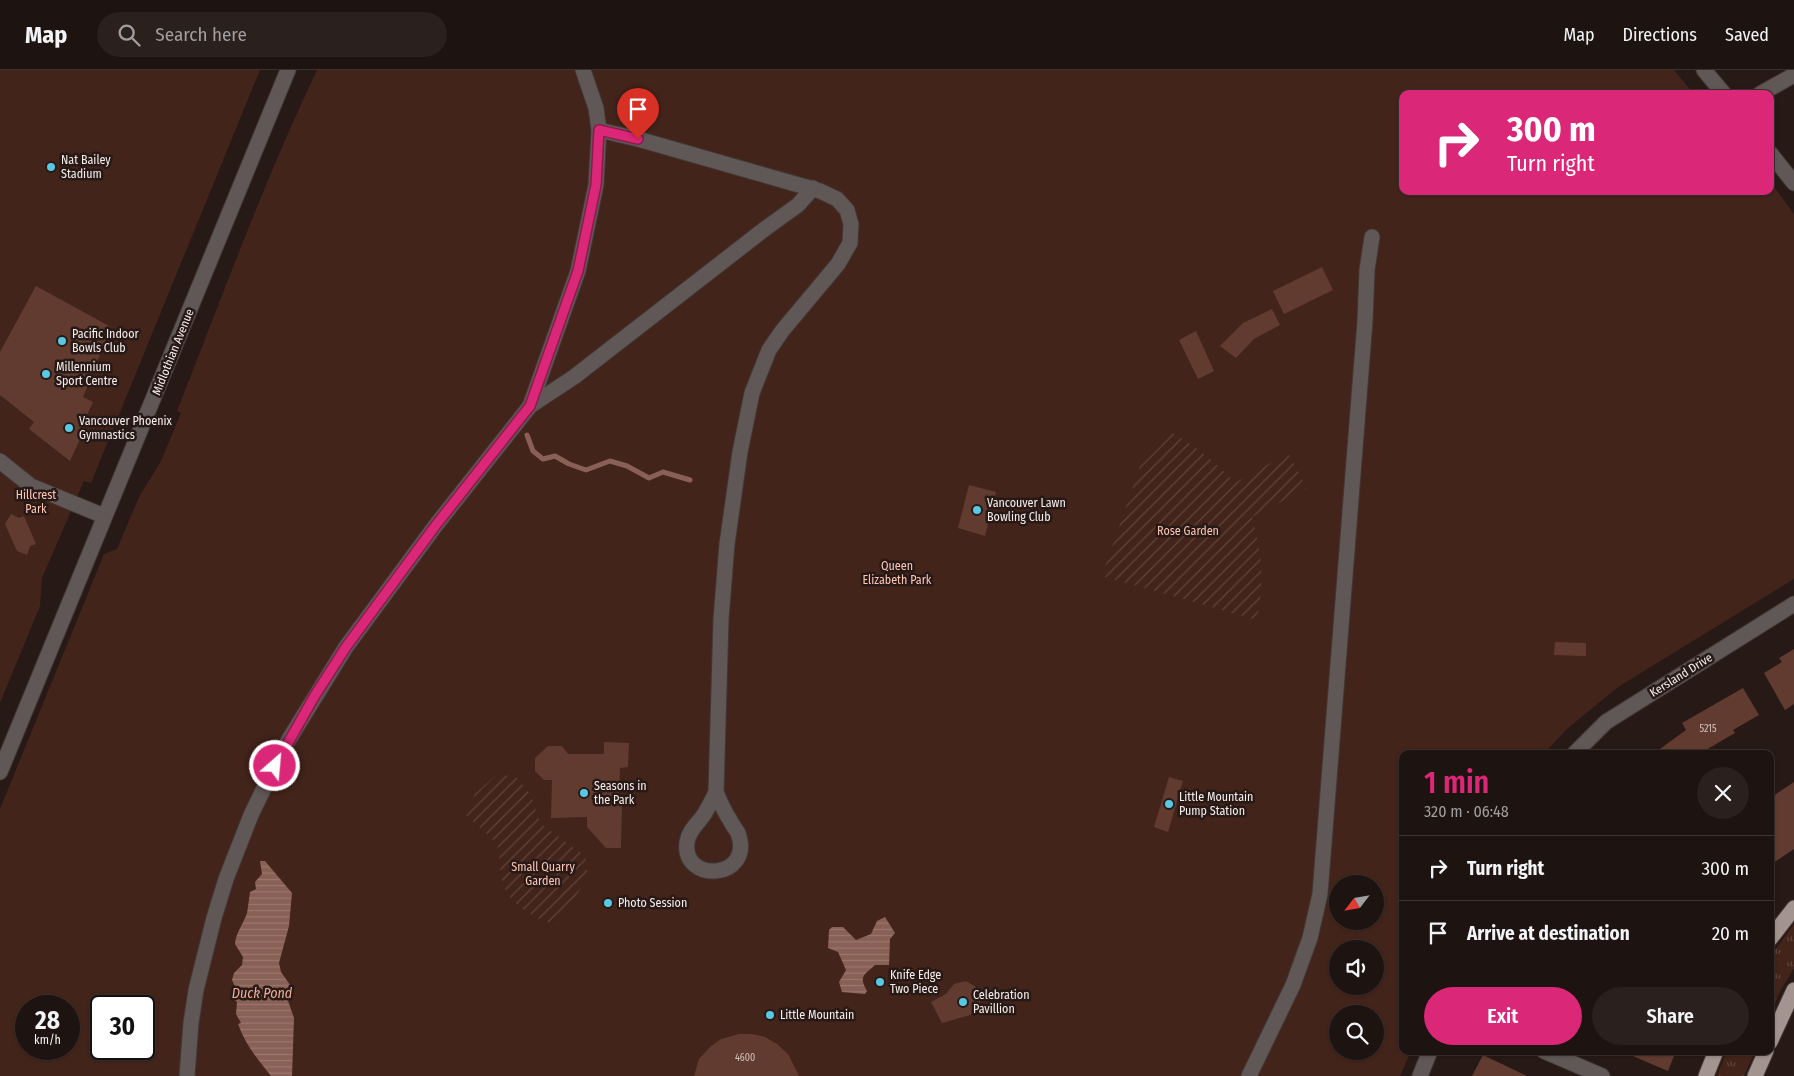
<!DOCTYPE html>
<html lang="en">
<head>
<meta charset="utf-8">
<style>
	body { margin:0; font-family:"Fira Sans Condensed",sans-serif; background:#2a201e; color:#f1f3f6; height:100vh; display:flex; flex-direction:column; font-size:19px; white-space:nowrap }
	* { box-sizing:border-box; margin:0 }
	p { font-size:16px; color:#a09e9f }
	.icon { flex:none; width:28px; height:28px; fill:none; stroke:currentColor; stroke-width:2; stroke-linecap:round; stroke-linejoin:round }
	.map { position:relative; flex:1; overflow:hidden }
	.drawer { position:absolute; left:1399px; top:680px; width:375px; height:305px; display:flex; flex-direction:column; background:#1d1310; border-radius:10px; box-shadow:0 1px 4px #0004,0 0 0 1px #3b3230 }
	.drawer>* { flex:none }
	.hud { position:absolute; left:1399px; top:20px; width:375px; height:105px; border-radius:10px; box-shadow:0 1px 4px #0004,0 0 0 1px #3b3230; background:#db2777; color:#fff; overflow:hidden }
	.needle { width:32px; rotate:239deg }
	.buttons { position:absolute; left:1329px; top:805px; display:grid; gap:10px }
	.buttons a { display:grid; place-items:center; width:55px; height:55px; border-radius:50%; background:#1d1310; box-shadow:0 1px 4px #0004,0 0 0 1px #3b3230; font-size:25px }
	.speed { position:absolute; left:15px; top:925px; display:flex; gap:10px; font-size:25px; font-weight:700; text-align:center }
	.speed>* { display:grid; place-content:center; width:65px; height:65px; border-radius:50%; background:#1d1310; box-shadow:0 1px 4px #0004,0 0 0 1px #3b3230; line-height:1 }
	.speed small { font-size:12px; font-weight:400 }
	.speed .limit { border:2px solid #111; border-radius:8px; background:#fff; color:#111 }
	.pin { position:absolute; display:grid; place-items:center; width:42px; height:42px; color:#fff; margin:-51px -21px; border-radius:50% 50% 50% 0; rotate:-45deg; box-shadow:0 0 5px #0007 }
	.pin .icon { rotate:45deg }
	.me { position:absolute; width:55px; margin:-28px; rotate:27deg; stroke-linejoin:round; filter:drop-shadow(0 0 4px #0008) }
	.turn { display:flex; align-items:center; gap:18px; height:105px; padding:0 25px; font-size:22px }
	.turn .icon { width:65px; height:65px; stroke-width:2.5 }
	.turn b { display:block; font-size:35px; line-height:42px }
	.round { display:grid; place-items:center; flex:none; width:52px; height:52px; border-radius:26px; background:#2a201e }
	.summary { display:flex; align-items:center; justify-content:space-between; height:85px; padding:0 25px }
	h1 { font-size:30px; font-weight:600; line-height:38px; color:#db2777 }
	.action { display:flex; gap:10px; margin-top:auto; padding:10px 25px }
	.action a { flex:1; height:58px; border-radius:30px; background:#db2777; color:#fff; font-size:20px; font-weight:600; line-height:58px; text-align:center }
	.action a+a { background:#2a201e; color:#f1f3f6 }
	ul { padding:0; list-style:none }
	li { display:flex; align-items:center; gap:15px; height:65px; padding:0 25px; border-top:1px solid #3b3230 }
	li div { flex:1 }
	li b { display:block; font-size:19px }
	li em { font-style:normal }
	header { display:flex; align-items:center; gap:30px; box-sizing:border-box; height:70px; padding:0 25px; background:#1d1310; border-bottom:1px solid #3b3230 }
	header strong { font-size:24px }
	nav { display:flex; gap:28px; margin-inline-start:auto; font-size:18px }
	.search { width:350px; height:45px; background:#2a201e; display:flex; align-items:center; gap:12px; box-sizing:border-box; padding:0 18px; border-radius:28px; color:#a09e9f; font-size:19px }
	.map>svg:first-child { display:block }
	.grass { fill:url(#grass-tufts) }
	.park { fill:#43241b; fill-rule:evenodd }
	.garden { fill:url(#garden-furrows) }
	.water { fill:url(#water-rules) }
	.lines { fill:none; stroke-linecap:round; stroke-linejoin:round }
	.stream { stroke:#896055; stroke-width:5 }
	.building { fill:#613b30 }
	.minor-casing { stroke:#443734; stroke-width:17 }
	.major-casing { stroke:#443734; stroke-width:17 }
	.minor { stroke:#605856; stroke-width:15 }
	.major { stroke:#a39490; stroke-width:15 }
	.route-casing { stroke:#8e194d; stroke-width:12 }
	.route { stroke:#db2777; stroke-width:9 }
	.poi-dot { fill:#58c8e4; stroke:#271916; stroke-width:2 }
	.labels { text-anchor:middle; stroke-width:5; stroke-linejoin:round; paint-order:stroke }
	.number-label { font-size:10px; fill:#d2c0bc }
	.poi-label { font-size:12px; fill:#f7edea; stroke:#271916; text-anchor:start }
	.street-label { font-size:12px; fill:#f7edea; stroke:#271916 }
	.park-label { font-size:12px; fill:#fec5b5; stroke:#271916 }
	.water-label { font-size:14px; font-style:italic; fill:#f2ad99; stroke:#271916 }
</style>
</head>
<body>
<header>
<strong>Map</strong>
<div class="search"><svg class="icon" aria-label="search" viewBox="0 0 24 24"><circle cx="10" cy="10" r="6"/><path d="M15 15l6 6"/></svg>Search here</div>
<nav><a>Map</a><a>Directions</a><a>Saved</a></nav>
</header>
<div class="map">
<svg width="1794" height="1006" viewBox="0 0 1794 1006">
	<defs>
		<pattern id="grass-tufts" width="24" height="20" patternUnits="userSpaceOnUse" patternTransform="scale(1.25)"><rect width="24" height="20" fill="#43241b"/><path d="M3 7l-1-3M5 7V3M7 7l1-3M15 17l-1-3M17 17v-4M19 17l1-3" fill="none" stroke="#5f443c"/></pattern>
		<pattern id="garden-furrows" width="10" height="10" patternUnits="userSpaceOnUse" patternTransform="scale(1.25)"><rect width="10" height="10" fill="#43241b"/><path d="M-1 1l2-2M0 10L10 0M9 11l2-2" fill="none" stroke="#5f443c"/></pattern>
		<pattern id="water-rules" width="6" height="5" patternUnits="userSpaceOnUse" patternTransform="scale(1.25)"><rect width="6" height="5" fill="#896055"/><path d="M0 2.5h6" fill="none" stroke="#9a776e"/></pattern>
	</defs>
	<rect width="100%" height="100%" fill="#271916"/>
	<g class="grass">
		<polygon points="1794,854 1794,898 1779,923 1770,945 1770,887"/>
		<polygon points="1727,981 1755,981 1744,1006 1717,1006"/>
	</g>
	<g class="park">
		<polygon points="0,0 260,0 91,413 84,411 42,508 40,536 0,633"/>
		<path d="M317,0H1674L1694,24H1402V121H1770V111L1794,144V509L1618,617L1567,659L1544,684H1402V981H1411L1400,1006H0V739L104,484L117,479L139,427L161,391L181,343L177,341C222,227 264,111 317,0ZM1338,814H1375V851H1338ZM1338,879H1375V916H1338ZM26,936H69V979H26ZM101,936H144V979H101ZM1338,944H1375V981H1338Z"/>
	</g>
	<g class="garden">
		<path d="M1173,363C1196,377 1218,393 1235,413L1288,383L1307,418L1252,447C1263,485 1264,511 1257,550L1102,506L1140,396Z"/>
		<path d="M497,704L516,707L531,725L540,753L585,786L588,807L557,855C536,850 507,834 502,810C499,800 501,783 497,775C494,769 472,751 466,745L475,724Z"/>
	</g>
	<g class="water">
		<path d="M260,791H265L292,823L289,856L279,893L281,902L293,919L288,931L294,948L292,1006H271C258,990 245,974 238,954L241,953L236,944L237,932L233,929L236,919L232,910L234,903L242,895L243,887L235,874C236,862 243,855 247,843C248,837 249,829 250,822L256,819L255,812L262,804Z"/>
		<path d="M885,847L895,863L890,869L889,895H875C863,906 859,906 867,921L865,924L842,922L839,912L846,900L838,882L828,878L829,860L832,857H843L856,870L871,864L877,851Z"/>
	</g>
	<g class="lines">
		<polyline class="stream" points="527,365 533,381 543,389 555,386 569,394 586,400 610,391 627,396 649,408 663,402 690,410"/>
	</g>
	<g class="building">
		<polygon points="1322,197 1333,220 1284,244 1273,221"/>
		<polygon points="36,216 111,257 83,327 93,332 82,356 85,358 70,391 29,359 34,352 0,325 0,282"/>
		<polygon points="1272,239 1280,255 1254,269 1236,288 1220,276 1243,253"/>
		<polygon points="1196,261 1214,301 1198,309 1179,270"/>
		<polygon points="969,415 996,422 985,466 958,458"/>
		<polygon points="11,444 19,448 24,446 36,474 30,476 27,485 17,481 5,454"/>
		<polygon points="1555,572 1586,573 1586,586 1554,585"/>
		<polygon points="1794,579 1794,634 1785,640 1764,603 1782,592 1779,588"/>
		<polygon points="1743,618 1759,645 1733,660 1735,663 1699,684 1653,684 1686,660 1682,653"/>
		<polygon points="604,672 629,673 628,697 620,698 619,732 622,732 621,778 606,778 587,757 587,747 551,748 552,710 544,710 535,701 535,688 548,676 562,676 568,684 604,684"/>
		<polygon points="1169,707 1183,711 1168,762 1154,757"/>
		<polygon points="1794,712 1794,779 1770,795 1770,728"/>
		<polygon points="966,911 976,917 981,928 980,934 975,942 970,945 942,953 931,932 946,924 954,914"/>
		<polygon points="739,964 752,964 765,967 777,974 788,984 799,1006 694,1006 699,989 710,977 721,969"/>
		<polygon points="1621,981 1676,981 1668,1001"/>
		<polygon points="1483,985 1527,1006 1472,1006"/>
	</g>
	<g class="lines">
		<g class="minor-casing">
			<g id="minor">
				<polyline points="1704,0 1724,24"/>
				<polyline points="1760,24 1794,5"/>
				<polyline points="599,60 638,69 820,121 837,129 847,140 851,154 850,173 838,194 782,261 769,280 752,323 740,382 727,474 721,549 716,722"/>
				<polyline points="1770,83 1794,113"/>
				<polyline points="530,336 574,307 766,158 798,135 813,118"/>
				<polyline points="0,391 31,416 104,446"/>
				<polyline points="1574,684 1606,652 1794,534"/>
				<polyline points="0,702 288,0"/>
				<path d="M716,722C720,732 724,741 730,750C732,755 736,759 738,763C755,810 681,814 687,772C689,759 699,753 705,743C709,736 713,729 716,722Z"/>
				<polyline points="1544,981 1602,1006"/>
				<polyline points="187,1006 191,953 196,920 214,848 226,809 251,745 283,679 346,577 436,455 530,336 578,201 596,115 599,60 596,38 583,0"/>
				<polyline points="1249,1006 1293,915 1310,868 1320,824 1365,251 1367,200 1372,167"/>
				<polyline points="1420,1006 1430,981"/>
			</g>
		</g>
		<g class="major-casing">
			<g id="major">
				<polyline points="1770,869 1794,838"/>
				<polyline points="1770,972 1794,920"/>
				<polyline points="1706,1006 1716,981"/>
				<polyline points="1755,1006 1766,981"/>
			</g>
		</g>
		<use href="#minor" class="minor"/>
		<use href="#major" class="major"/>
	</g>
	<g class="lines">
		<g class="route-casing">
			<polyline id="route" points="275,696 314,627 346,577 436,455 530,336 578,201 596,115 599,60 638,69"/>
		</g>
		<use href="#route" class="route"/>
	</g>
	<g class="poi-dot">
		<circle cx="51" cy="97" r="5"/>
		<circle cx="62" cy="271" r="5"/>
		<circle cx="46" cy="304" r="5"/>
		<circle cx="69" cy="358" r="5"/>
		<circle cx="977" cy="440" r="5"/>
		<circle cx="584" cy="723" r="5"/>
		<circle cx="1169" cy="734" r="5"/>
		<circle cx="608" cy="833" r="5"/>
		<circle cx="880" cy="912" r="5"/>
		<circle cx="963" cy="932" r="5"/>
		<circle cx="770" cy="945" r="5"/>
	</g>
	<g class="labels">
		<g class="number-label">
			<text x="1708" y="662">5215</text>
			<text x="745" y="991">4600</text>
		</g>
		<g class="poi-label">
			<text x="61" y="94">Nat Bailey<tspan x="61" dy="14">Stadium</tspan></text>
			<text x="72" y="268">Pacific Indoor<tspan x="72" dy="14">Bowls Club</tspan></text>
			<text x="56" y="301">Millennium<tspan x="56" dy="14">Sport Centre</tspan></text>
			<text x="79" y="355">Vancouver Phoenix<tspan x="79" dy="14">Gymnastics</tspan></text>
			<text x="987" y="437">Vancouver Lawn<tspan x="987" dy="14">Bowling Club</tspan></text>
			<text x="594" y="720">Seasons in<tspan x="594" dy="14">the Park</tspan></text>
			<text x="1179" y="731">Little Mountain<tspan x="1179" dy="14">Pump Station</tspan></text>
			<text x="618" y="837">Photo Session</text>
			<text x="890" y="909">Knife Edge<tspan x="890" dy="14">Two Piece</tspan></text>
			<text x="973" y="929">Celebration<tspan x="973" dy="14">Pavillion</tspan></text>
			<text x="780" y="949">Little Mountain</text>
		</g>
		<g class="street-label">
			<text transform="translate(173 282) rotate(-68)" y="4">Midlothian Avenue</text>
			<text transform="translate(1681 605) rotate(-32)" y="4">Kersland Drive</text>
		</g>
		<g class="park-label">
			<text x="36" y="429">Hillcrest<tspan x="36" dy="14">Park</tspan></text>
			<text x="1188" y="465">Rose Garden</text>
			<text x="897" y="500">Queen<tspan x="897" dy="14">Elizabeth Park</tspan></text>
			<text x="543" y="801">Small Quarry<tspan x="543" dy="14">Garden</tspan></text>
		</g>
		<g class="water-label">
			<text x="262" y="928">Duck Pond</text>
		</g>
	</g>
</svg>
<div class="buttons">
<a><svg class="needle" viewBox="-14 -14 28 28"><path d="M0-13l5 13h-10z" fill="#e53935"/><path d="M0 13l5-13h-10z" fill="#a09e9f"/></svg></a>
<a><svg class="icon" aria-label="sound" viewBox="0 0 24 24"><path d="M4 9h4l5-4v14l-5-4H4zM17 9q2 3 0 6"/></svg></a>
<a><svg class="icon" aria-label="search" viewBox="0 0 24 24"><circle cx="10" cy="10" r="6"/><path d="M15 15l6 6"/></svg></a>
</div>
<div class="speed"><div>28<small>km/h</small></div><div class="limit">30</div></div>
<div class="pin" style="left:638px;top:69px;background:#d93025"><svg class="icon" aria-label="arrive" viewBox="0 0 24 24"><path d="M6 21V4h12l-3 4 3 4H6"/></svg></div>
<svg class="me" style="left:275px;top:696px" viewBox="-20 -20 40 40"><circle r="17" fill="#db2777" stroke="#fff" stroke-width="3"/><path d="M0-11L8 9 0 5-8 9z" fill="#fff"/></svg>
<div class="hud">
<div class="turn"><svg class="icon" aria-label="right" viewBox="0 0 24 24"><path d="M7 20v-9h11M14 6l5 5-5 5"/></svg><div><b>300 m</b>Turn right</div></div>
</div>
<section class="drawer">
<div class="summary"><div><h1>1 min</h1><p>320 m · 06:48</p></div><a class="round"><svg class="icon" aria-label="close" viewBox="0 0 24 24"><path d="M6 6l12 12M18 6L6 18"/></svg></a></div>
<ul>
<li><svg class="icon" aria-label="right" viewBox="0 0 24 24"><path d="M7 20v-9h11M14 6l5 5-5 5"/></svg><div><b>Turn right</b></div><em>300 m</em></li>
<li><svg class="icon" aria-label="arrive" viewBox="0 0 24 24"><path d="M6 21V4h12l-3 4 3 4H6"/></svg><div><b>Arrive at destination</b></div><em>20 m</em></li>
</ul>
<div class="action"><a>Exit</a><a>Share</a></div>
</section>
</div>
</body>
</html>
